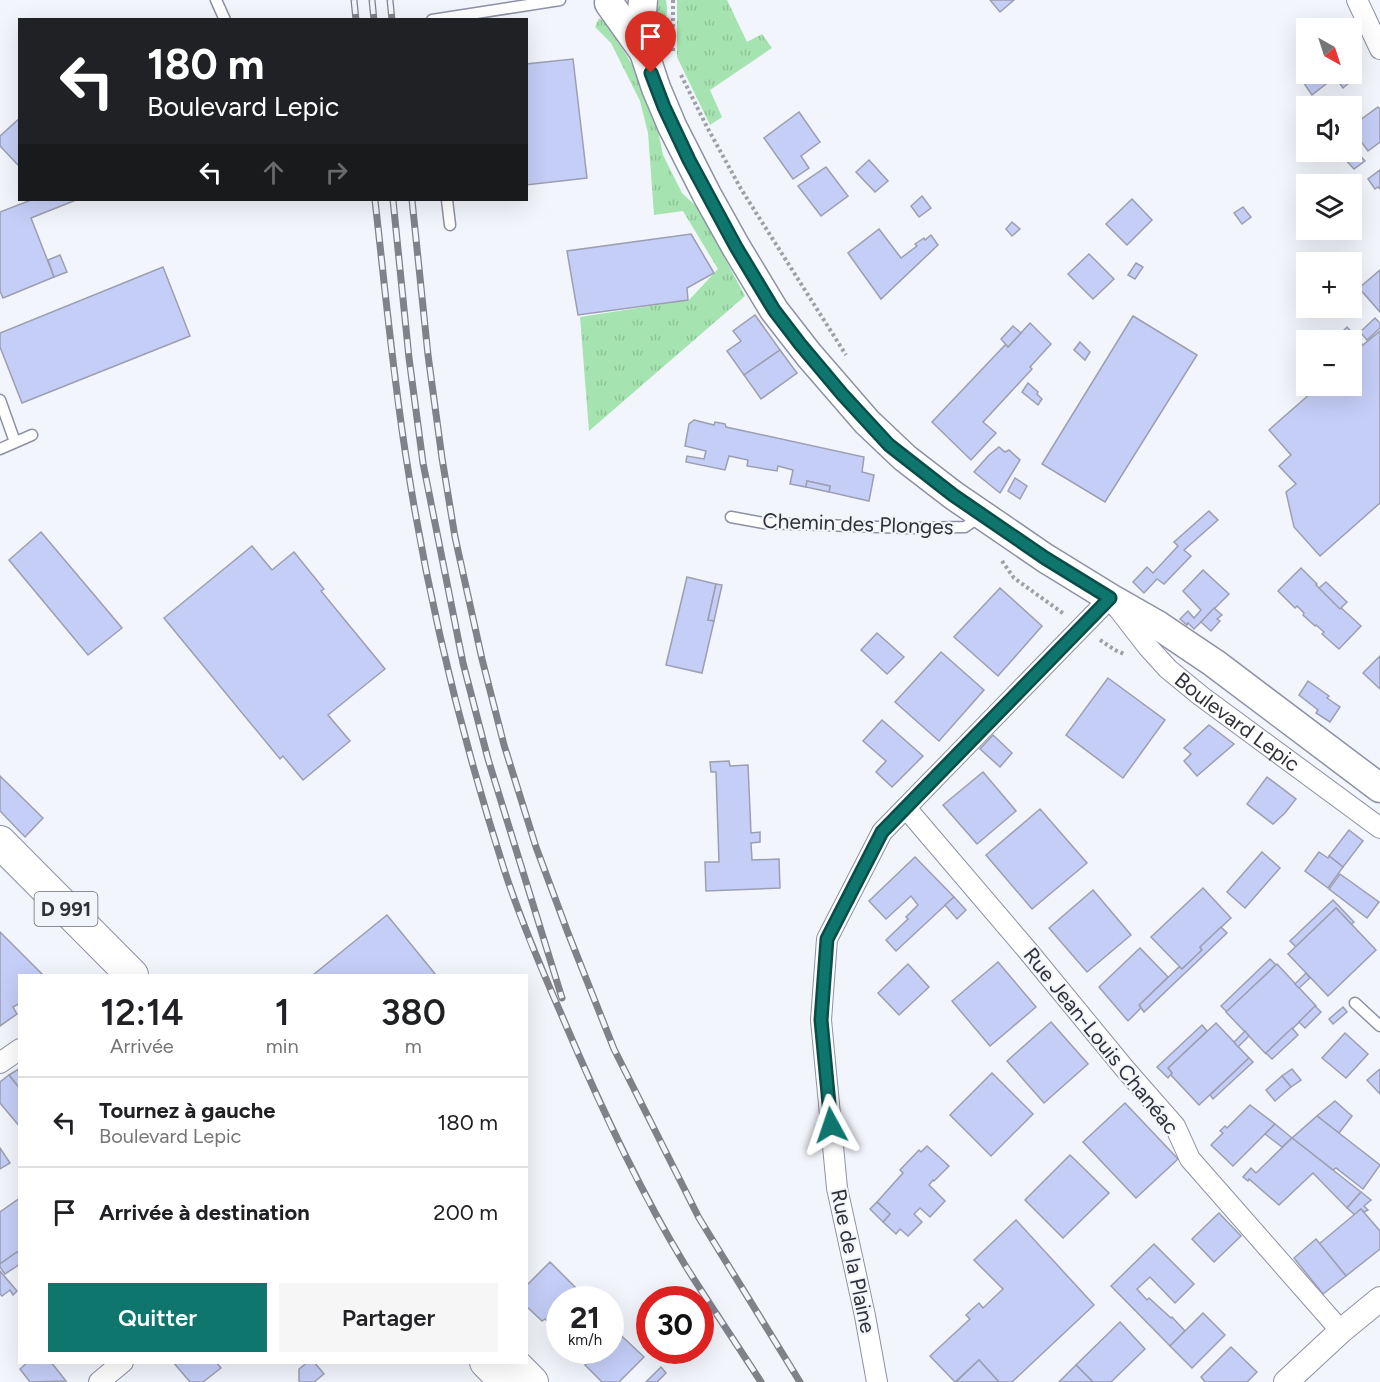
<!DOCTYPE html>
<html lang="fr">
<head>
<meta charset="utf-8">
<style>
	body { margin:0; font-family:Figtree,sans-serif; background:#f6f6f6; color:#202124; height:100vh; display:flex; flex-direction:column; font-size:22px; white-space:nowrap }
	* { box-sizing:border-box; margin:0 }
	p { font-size:20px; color:#757577 }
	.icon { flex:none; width:33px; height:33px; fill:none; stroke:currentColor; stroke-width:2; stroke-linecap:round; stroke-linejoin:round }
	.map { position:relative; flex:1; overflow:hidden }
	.drawer { position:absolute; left:18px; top:974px; width:510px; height:390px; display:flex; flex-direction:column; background:#fff; border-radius:0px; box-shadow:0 6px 24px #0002 }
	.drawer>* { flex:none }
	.top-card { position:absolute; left:18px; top:18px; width:510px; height:183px; border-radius:0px; box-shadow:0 6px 24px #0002; background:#202124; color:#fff; overflow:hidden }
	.needle { width:39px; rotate:141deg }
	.controls { position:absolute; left:1296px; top:18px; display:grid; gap:12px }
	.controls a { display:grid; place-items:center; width:66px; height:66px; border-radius:0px; background:#fff; box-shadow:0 6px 24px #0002; font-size:30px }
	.speed { position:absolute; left:546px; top:1286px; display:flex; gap:12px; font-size:30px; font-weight:700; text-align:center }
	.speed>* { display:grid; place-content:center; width:78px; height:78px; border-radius:50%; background:#fff; box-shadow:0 6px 24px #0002; line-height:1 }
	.speed small { font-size:15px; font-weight:400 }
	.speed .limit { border:9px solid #d22; background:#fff; color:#111 }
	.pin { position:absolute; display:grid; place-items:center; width:51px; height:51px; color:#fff; margin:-62px -26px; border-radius:50% 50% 50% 0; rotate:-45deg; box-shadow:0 0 6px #0007 }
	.pin .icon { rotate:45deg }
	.me { position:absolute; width:66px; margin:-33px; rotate:355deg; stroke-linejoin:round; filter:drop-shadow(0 0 4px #0008) }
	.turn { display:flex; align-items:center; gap:21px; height:126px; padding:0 30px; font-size:27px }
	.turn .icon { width:78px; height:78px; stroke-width:2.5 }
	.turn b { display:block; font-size:42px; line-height:51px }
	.lanes { display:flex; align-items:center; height:57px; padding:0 30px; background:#0003; justify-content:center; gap:30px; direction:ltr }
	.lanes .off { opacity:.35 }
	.eta { display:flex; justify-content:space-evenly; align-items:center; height:102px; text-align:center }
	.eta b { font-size:36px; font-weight:600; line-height:42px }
	.button { display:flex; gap:12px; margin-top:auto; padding:12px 30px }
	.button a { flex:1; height:69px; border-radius:0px; background:#0f766e; color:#fff; font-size:24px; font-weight:600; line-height:69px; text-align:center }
	.button a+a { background:#f6f6f6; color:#202124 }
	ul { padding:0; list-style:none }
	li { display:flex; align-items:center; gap:18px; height:90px; padding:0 30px; border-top:2px solid #e0e0e0 }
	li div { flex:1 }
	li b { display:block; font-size:22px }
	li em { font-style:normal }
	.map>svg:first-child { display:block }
	.grass { fill:url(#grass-tufts) }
	.building { fill:#c5cef7; stroke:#9b9fb1; stroke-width:1.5 }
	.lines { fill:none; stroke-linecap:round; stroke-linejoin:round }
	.service-casing { stroke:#8d91a3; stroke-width:13 }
	.minor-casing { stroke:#8d91a3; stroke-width:22 }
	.tertiary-casing { stroke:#8d91a3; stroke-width:26 }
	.secondary-casing { stroke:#8d91a3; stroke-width:31 }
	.primary-casing { stroke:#8d91a3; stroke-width:34 }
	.path { stroke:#9e9fa7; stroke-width:4; stroke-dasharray:3 3; stroke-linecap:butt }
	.service { stroke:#fff; stroke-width:10 }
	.minor { stroke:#fff; stroke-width:20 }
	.tertiary { stroke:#fff; stroke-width:24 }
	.secondary { stroke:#fff; stroke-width:28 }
	.primary { stroke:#fff; stroke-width:32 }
	.rail-casing { stroke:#808189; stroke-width:7 }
	.rail { stroke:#f3f5fc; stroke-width:4.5; stroke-dasharray:14; stroke-linecap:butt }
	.route-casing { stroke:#0a4d48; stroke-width:15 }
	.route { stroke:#0f766e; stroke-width:10 }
	.labels { text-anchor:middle; stroke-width:4.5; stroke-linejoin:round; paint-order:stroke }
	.shield { fill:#f3f5fc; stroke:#6a6c74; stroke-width:1.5 }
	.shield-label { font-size:20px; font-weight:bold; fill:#303139 }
	.street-label { font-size:21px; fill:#303139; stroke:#f3f5fc }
</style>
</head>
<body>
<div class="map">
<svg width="1380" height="1382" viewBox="0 0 1380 1382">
	<defs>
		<pattern id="grass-tufts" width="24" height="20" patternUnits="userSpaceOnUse" patternTransform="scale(1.5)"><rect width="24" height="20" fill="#a5e4b0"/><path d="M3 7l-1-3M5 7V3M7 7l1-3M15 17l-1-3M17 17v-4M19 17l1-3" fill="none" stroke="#8ec498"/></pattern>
	</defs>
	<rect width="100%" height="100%" fill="#f3f5fc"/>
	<g class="grass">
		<polygon points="659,0 666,0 667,7 665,48 658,48 655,17"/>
		<polygon points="677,0 727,0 747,42 762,34 772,48 710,90 722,117 710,125 677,57"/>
		<polygon points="599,18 607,23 640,78 656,121 663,155 682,193 698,208 745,296 589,431 580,317 689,300 718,269 683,211 654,215 648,133 640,101 611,43 595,27"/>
	</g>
	<g class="building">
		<polygon points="990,0 1014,0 1000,12"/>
		<polygon points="573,59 587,178 526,185 526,64"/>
		<polygon points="1352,61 1361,73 1343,88 1335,77 1312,95 1303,82 1313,74 1352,74"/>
		<polygon points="1378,107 1380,109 1380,142 1368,151 1352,129 1352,126"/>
		<polygon points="799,112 820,142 801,156 809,168 793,179 764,138"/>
		<polygon points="20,118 20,167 0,146 0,136"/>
		<polygon points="1353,148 1365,161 1354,169 1342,156 1349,152 1352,152"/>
		<polygon points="869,160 888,181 875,192 856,172"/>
		<polygon points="826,167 848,196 821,216 798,186"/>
		<polygon points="1380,170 1380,189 1378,187 1375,189 1368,179"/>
		<polygon points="922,196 931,208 919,217 911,206"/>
		<polygon points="1132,199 1152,220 1127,245 1106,224"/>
		<polygon points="31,200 76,200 31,218 54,277 3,298 0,291 0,212"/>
		<polygon points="1243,207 1251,217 1242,224 1234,213"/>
		<polygon points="1012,222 1020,229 1012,236 1006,229"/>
		<polygon points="879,229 901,258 917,246 915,244 924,238 925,240 931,235 938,245 881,299 848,253"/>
		<polygon points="691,234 714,273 687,288 688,300 578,315 567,251"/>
		<polygon points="1089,254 1114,279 1093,299 1068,274"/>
		<polygon points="60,255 67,272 54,277 48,260"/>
		<polygon points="1136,263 1143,267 1135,279 1128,275"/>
		<polygon points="163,267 190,336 22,403 0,347 0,333"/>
		<polygon points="1380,270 1380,312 1359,288"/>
		<polygon points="755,315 780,350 744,375 727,351 741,341 733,331"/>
		<polygon points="1133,316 1197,355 1105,502 1042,464"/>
		<polygon points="1375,318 1380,323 1380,328 1367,340 1360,332"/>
		<polygon points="1030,323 1051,344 1030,367 1032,369 983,422 996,433 971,460 932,422 1006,344 1008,347"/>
		<polygon points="1013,326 1021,333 1008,347 1001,339"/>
		<polygon points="1347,327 1362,344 1352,354 1352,340 1339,340 1337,337"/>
		<polygon points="1380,331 1380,503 1320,556 1294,527 1286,492 1296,484 1279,466 1291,455 1269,430 1319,386 1352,386 1352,357 1353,356 1352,354"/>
		<polygon points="1080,342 1090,352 1085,360 1074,350"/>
		<polygon points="780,350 797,373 761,399 744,375"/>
		<polygon points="1028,383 1038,392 1037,394 1042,399 1038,405 1022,392"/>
		<polygon points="694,420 714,425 715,422 725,424 726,427 864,457 862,472 874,475 869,501 829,492 830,486 807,481 806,487 790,484 793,470 778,466 777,471 747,466 748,460 729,456 725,470 686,462 687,456 704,459 706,451 685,446 689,424"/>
		<polygon points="999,447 1005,452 1009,450 1020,460 1000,493 974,472 989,455"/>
		<polygon points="1015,478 1027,486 1020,499 1008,491"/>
		<polygon points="807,481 830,486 829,492 806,487"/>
		<polygon points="1209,511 1218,520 1184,550 1191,556 1164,584 1157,579 1144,593 1133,582 1147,567 1153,573 1178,546 1174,542"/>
		<polygon points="41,532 122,628 88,655 9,560"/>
		<polygon points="252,546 272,570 294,552 324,589 321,591 385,669 328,715 350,741 303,780 283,756 280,759 164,618"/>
		<polygon points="1301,568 1317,584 1316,585 1361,626 1339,649 1322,634 1324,632 1316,625 1315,626 1303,615 1304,613 1297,606 1295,608 1278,591"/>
		<polygon points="1203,570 1229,594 1194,629 1188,623 1187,625 1180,619 1188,611 1194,618 1201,610 1183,591"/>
		<polygon points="687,577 716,584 708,620 714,621 702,673 666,665"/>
		<polygon points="1326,582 1347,602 1340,609 1319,588"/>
		<polygon points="716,584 722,585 714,621 708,620"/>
		<polygon points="1000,588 1042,626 998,676 954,637"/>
		<polygon points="1214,608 1222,615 1217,619 1220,621 1211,631 1201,622"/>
		<polygon points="877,633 904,657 887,674 861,650"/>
		<polygon points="941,652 984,690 939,741 895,702"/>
		<polygon points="1380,656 1380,689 1363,673"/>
		<polygon points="1108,678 1165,720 1123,778 1066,735"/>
		<polygon points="1308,681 1329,696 1327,698 1340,707 1330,722 1316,713 1318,710 1299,695"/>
		<polygon points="882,720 923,756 892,787 876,772 886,761 863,741"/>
		<polygon points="1209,725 1234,744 1197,776 1184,761 1191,754 1184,748"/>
		<polygon points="993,735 1012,753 1000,767 980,749"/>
		<polygon points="729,761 730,766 748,765 751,833 760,832 760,842 751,843 752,860 779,859 780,888 706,891 705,862 719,862 716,772 711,772 710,762"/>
		<polygon points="983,772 1016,811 977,844 943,805"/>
		<polygon points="0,776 43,818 25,837 0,811"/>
		<polygon points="1267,777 1296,799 1285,813 1273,824 1247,804"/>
		<polygon points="1040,809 1087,863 1032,909 986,855"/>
		<polygon points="1349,830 1363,841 1343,867 1329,856"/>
		<polygon points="1262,852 1280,868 1245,908 1227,892"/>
		<polygon points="1319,852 1328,858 1329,856 1343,867 1328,888 1305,871"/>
		<polygon points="915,857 954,897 896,951 886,940 908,919 906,917 918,905 911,896 886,919 869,901"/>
		<polygon points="1340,874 1379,902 1367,918 1329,889"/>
		<polygon points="1203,888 1231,918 1200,947 1202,950 1182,969 1151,937"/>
		<polygon points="1093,890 1131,935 1087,972 1049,928"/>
		<polygon points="954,897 966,910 957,919 945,905"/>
		<polygon points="1333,900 1354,922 1351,924 1336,908 1296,947 1290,941"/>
		<polygon points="1336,908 1376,950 1328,996 1288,954"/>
		<polygon points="387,915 436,975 313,975"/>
		<polygon points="1221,927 1227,933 1144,1012 1139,1005 1179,967 1182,969 1202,950 1200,947"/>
		<polygon points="0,932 43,975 20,975 20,1003 13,1007 17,1014 0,1026"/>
		<polygon points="1140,948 1168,977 1139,1005 1141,1008 1128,1021 1099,987"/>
		<polygon points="1270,959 1276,965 1227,1012 1221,1006"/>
		<polygon points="998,962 1036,1007 990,1046 952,1001"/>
		<polygon points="908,964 929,987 899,1015 878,993"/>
		<polygon points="1277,964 1316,1006 1266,1054 1226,1012"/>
		<polygon points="1306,973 1310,978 1299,988 1295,984"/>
		<polygon points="1315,1006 1321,1012 1305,1028 1299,1022"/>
		<polygon points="1343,1007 1347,1012 1333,1024 1329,1019"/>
		<polygon points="1051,1022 1088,1064 1044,1103 1007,1061"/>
		<polygon points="1216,1023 1249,1058 1199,1105 1171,1075 1172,1073 1168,1068"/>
		<polygon points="1202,1025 1207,1031 1168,1068 1172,1073 1168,1078 1157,1067"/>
		<polygon points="1292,1028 1298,1035 1272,1059 1266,1053"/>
		<polygon points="1245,1031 1249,1036 1238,1047 1234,1042"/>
		<polygon points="1345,1033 1368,1054 1346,1078 1322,1058"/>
		<polygon points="1249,1058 1253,1062 1213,1099 1210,1095"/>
		<polygon points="20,1068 20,1089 9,1075"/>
		<polygon points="1292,1069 1301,1080 1291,1087 1282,1076"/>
		<polygon points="1380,1069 1380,1094 1367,1080"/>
		<polygon points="992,1073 1033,1114 991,1156 950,1115"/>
		<polygon points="9,1075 20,1089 20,1127 0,1103 0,1082"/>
		<polygon points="1282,1076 1291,1087 1275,1101 1266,1090"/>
		<polygon points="1335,1101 1352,1116 1339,1133 1317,1116"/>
		<polygon points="1125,1103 1178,1159 1136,1198 1083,1142"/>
		<polygon points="1250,1105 1275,1124 1233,1166 1211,1145 1223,1133 1220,1131 1225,1126 1227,1128"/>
		<polygon points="1317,1116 1380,1165 1363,1189 1336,1168 1333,1170 1292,1138"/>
		<polygon points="1275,1124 1292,1138 1282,1147 1265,1134"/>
		<polygon points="1292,1138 1361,1192 1347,1208 1313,1173 1279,1205 1249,1179 1248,1181 1243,1177 1251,1168 1256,1173"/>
		<polygon points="927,1146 949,1166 934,1181 933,1180 929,1185 945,1201 930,1217 920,1208 914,1214 922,1222 908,1236 900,1229 896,1234 883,1222 890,1214 877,1202 903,1173 900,1170 919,1150 921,1152"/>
		<polygon points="0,1148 10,1163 0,1169"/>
		<polygon points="1070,1155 1109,1193 1063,1238 1025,1200"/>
		<polygon points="1361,1192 1371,1200 1364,1206 1368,1210 1364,1212 1361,1209 1355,1215 1347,1208"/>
		<polygon points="20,1198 20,1250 0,1264 0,1212"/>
		<polygon points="877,1202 890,1214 883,1222 870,1209"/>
		<polygon points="1361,1209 1380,1231 1380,1249 1346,1276 1319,1244"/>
		<polygon points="1219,1213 1241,1236 1214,1262 1192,1239"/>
		<polygon points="1016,1220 1094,1305 1012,1382 999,1382 979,1360 955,1382 930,1356 970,1319 966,1315 979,1303 983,1308 1003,1289 974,1260"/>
		<polygon points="1316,1239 1346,1276 1323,1294 1294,1258"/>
		<polygon points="1154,1244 1194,1284 1175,1303 1150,1277 1137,1289 1147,1300 1149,1298 1171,1318 1172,1317 1185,1331 1170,1346 1111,1286"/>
		<polygon points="17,1252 20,1255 20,1264 5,1274 0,1267 0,1264"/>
		<polygon points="550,1262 576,1288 575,1289 584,1298 585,1297 587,1299 560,1299 560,1339 551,1330 554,1328 545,1319 542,1321 526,1306 526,1286"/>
		<polygon points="0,1271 17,1291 13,1295 10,1290 2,1296 0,1294"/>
		<polygon points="1203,1313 1225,1335 1192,1368 1170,1346"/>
		<polygon points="1120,1322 1145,1349 1111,1382 1093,1382 1076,1365"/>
		<polygon points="610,1325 644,1357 619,1382 602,1382 585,1365 588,1362 579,1353 576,1356 570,1350 610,1350"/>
		<polygon points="1231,1347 1257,1372 1247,1382 1205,1382 1201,1377"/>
		<polygon points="979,1360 999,1382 956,1382"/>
		<polygon points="28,1362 51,1362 66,1381 30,1382 20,1369"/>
		<polygon points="173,1362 216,1362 221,1368 203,1382 190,1382"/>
		<polygon points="308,1362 314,1362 324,1374 314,1382 300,1382 299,1381 299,1369"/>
		<polygon points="1076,1365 1093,1382 1059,1382"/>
		<polygon points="661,1367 666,1373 657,1382 646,1382"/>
	</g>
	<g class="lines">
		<g class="service-casing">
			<g id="service">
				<polyline points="216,0 225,20"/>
				<polyline points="432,20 560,0"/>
				<polyline points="447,200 450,225"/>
				<polyline points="0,400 15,442"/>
				<polyline points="0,449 32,435"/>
				<polyline points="731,517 764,523 909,528 965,527 979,517"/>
				<polyline points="1355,1003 1380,1026"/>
			</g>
		</g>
		<g class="minor-casing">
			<g id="minor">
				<polyline points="1357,0 1380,49"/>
				<polyline points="906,808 1028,951 1125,1069 1175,1126 1190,1159 1341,1331"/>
				<polyline points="0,1063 20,1049"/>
				<polyline points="99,1382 123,1362"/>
				<path id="s1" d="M877,1382L865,1316L837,1188L821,1020L827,939L882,832L1110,598L1148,647L1168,669L1201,696L1380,828"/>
			</g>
		</g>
		<g class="tertiary-casing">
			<polyline id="tertiary" points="1286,1382 1341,1331 1380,1299"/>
		</g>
		<g class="secondary-casing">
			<g id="secondary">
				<polyline points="643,0 642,13 644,52 656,88 672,126 707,195 736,247 774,310 809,355 867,422 905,458 953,495 1045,558 1110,598 1159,626 1214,663 1380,788"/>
				<polyline points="609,3 644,52"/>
			</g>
		</g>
		<g class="primary-casing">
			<g id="primary">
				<polyline points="0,842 132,975"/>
				<polyline points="486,1362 506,1382"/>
				<polyline points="512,1362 532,1382"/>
			</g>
		</g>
		<g class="path">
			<polyline points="673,51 673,0"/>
			<polyline points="681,75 707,127 741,189 846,355"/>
			<polyline points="1002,561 1014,578 1064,614"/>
			<polyline points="1100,640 1115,650 1124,654"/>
		</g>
		<use href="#service" class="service"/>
		<use href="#minor" class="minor"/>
		<use href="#tertiary" class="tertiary"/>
		<use href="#secondary" class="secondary"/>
		<use href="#primary" class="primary"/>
		<g class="rail-casing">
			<g id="rail">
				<polyline points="354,0 356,20"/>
				<polyline points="372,0 374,20"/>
				<polyline points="390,0 392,20"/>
				<path d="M375,200C385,288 393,376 407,463C428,599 462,738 504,869C520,919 541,968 562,1016C598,1101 637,1186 685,1265C710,1305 736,1343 761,1382"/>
				<polyline points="393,200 409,358 423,463 463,663 488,759 562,998"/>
				<polyline points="412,200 428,355 442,458 455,537 482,659 504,745 536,847 568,933 614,1049 699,1218 800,1382"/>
			</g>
		</g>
		<use href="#rail" class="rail"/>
	</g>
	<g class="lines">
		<g class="route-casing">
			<polyline id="route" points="651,73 664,107 689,160 736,247 774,310 800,344 842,394 889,445 953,495 1045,558 1110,598 882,832 827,939 821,1020 831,1125"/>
		</g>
		<use href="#route" class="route"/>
	</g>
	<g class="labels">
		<rect class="shield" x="34.5" y="892" width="63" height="34" rx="4.5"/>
		<g class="shield-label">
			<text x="66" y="916">D 991</text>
		</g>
		<g class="street-label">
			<text transform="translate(858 524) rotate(2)" y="7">Chemin des Plonges</text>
			<text dy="7" stroke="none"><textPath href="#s1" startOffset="1074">Boulevard Lepic</textPath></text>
			<text transform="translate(1101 1041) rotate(51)" y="7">Rue Jean-Louis Chanéac</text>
			<text transform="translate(853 1261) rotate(78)" y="7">Rue de la Plaine</text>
		</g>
	</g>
</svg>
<div class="controls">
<a><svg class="needle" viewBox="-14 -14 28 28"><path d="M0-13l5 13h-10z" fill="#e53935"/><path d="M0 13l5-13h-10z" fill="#757577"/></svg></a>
<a><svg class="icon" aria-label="sound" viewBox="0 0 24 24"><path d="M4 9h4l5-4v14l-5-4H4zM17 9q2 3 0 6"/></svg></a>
<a><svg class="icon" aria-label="layers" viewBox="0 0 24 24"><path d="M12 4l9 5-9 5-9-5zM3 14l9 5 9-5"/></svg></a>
<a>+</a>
<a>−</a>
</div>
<div class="speed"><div>21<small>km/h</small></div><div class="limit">30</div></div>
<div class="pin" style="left:651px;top:73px;background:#d93025"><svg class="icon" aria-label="arrive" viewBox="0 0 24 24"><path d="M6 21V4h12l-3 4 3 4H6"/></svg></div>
<svg class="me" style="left:831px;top:1125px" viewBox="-20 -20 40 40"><path d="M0-17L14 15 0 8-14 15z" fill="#0f766e" stroke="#fff" stroke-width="4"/></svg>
<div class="top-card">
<div class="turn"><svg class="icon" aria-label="left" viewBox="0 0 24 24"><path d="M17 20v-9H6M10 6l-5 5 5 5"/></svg><div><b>180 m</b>Boulevard Lepic</div></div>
<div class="lanes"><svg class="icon" aria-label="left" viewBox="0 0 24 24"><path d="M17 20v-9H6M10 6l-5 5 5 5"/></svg><svg class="icon off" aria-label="ahead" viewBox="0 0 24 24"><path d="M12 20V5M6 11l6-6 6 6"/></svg><svg class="icon off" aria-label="right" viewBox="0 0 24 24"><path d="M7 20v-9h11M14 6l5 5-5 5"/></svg></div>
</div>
<section class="drawer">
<div class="eta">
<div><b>12:14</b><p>Arrivée</p></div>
<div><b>1</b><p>min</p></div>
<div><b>380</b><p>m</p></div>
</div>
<ul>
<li><svg class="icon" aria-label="left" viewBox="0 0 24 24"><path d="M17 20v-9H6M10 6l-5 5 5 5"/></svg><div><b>Tournez à gauche</b><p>Boulevard Lepic</p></div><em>180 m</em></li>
<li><svg class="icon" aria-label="arrive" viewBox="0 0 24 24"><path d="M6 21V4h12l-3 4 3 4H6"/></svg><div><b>Arrivée à destination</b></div><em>200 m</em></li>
</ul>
<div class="button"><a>Quitter</a><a>Partager</a></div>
</section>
</div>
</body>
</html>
